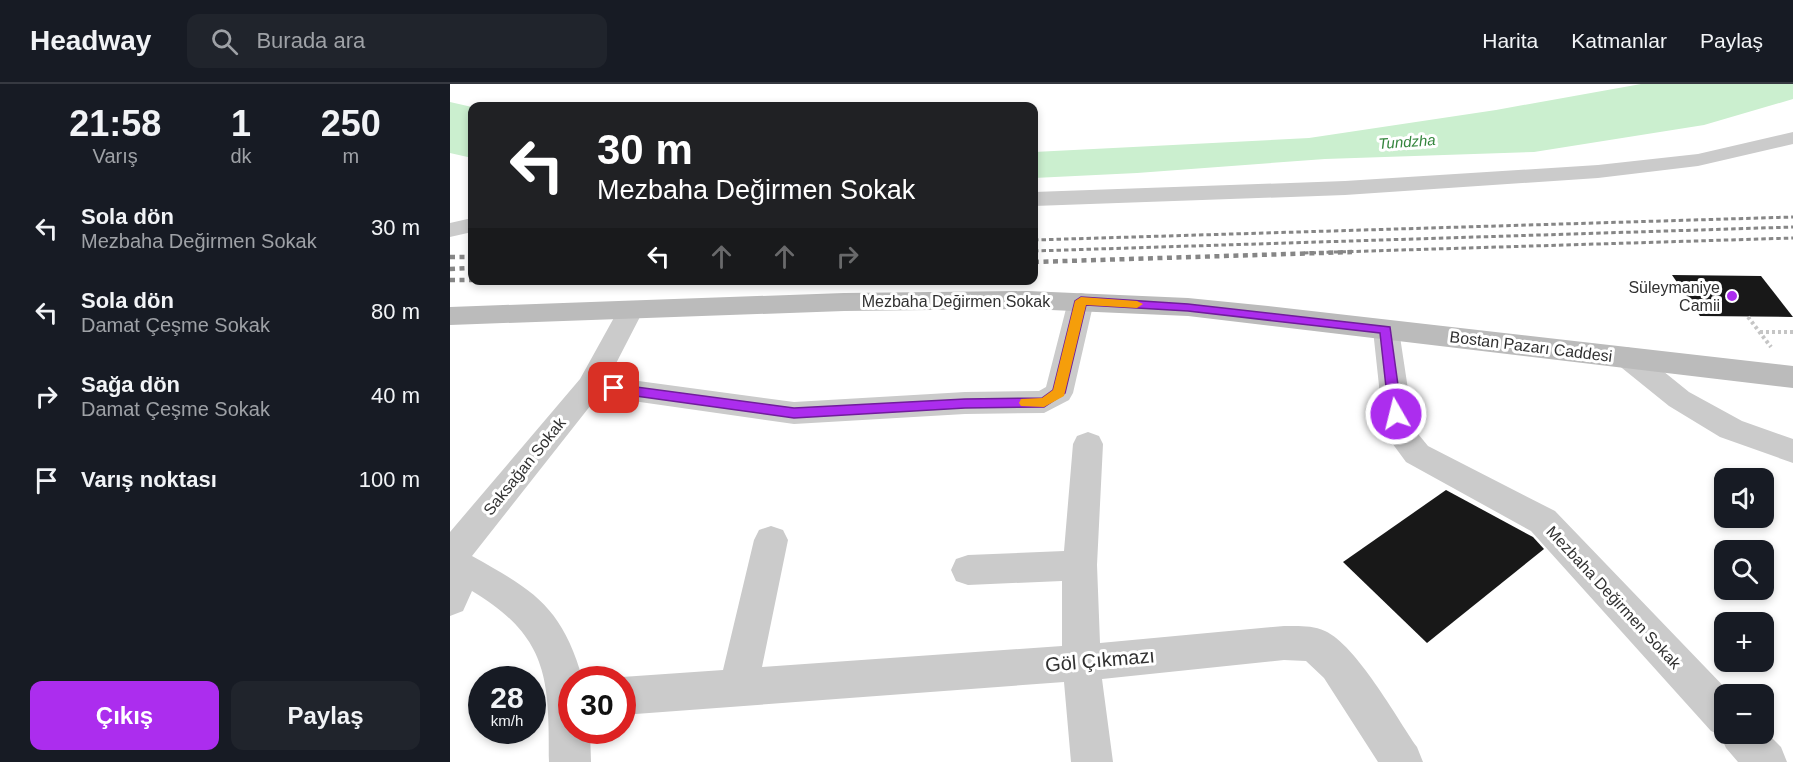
<!DOCTYPE html>
<html lang="tr">
<head>
<meta charset="utf-8">
<style>
	body { margin:0; font-family:Helvetica,sans-serif; background:#20242c; color:#f1f3f6; height:100vh; display:flex; flex-direction:column; font-size:22px; white-space:nowrap }
	* { box-sizing:border-box; margin:0 }
	p { font-size:20px; color:#9ea1a6 }
	.icon { flex:none; width:33px; height:33px; fill:none; stroke:currentColor; stroke-width:2; stroke-linecap:round; stroke-linejoin:round }
	.map { position:relative; flex:1; overflow:hidden }
	.side { display:flex; flex-direction:column; background:#171b24; width:450px }
	.side>* { flex:none }
	.guide { position:absolute; left:18px; top:18px; width:570px; height:183px; border-radius:12px; box-shadow:0 3px 9px #0003; background:#202124; color:#fff; overflow:hidden }
	.fabs { position:absolute; left:1264px; top:384px; display:grid; gap:12px }
	.fabs a { display:grid; place-items:center; width:60px; height:60px; border-radius:12px; background:#171b24; box-shadow:0 3px 9px #0003; font-size:30px }
	.speed { position:absolute; left:18px; top:582px; display:flex; gap:12px; font-size:30px; font-weight:700; text-align:center }
	.speed>* { display:grid; place-content:center; width:78px; height:78px; border-radius:50%; background:#171b24; box-shadow:0 3px 9px #0003; line-height:1 }
	.speed small { font-size:15px; font-weight:400 }
	.speed .limit { border:9px solid #d22; background:#fff; color:#111 }
	.pin { position:absolute; display:grid; place-items:center; width:51px; height:51px; color:#fff; margin:-26px; border-radius:12px; box-shadow:0 3px 9px #0006 }
	.me { position:absolute; width:66px; margin:-33px; rotate:352deg; stroke-linejoin:round; filter:drop-shadow(0 0 4px #0008) }
	.turn { display:flex; align-items:center; gap:21px; height:126px; padding:0 30px; font-size:27px }
	.turn .icon { width:78px; height:78px; stroke-width:2.5 }
	.turn b { display:block; font-size:42px; line-height:51px }
	.lanes { display:flex; align-items:center; height:57px; padding:0 30px; background:#0003; justify-content:center; gap:30px; direction:ltr }
	.lanes .off { opacity:.35 }
	.eta { display:flex; justify-content:space-evenly; align-items:center; height:102px; text-align:center }
	.eta b { font-size:36px; font-weight:700; line-height:42px }
	.button { display:flex; gap:12px; margin-top:auto; padding:12px 30px }
	.button a { flex:1; height:69px; border-radius:12px; background:#ac2dee; color:#fff; font-size:24px; font-weight:700; line-height:69px; text-align:center }
	.button a+a { background:#20242c; color:#f1f3f6 }
	ul { padding:0; list-style:none }
	li { display:flex; align-items:center; gap:18px; height:84px; padding:0 30px }
	li div { flex:1 }
	li b { display:block; font-size:22px }
	li em { font-style:normal }
	header { display:flex; align-items:center; gap:36px; box-sizing:border-box; height:84px; padding:0 30px; background:#171b24; border-bottom:2px solid #363941 }
	header strong { font-size:28px }
	nav { display:flex; gap:33px; margin-inline-start:auto; font-size:21px }
	.search { width:420px; height:54px; background:#20242c; display:flex; align-items:center; gap:15px; box-sizing:border-box; padding:0 21px; border-radius:12px; color:#9ea1a6; font-size:22px }
	main { display:flex; flex:1; min-height:0 }
	.map>svg:first-child { display:block }
	.water { fill:#cbefcf }
	.building { fill:#181818 }
	.lines { fill:none; stroke-linecap:round; stroke-linejoin:round }
	.path { stroke:#c5c5c5; stroke-width:4; stroke-dasharray:3 3; stroke-linecap:butt }
	.minor { fill:#cbcbcb; fill-rule:evenodd }
	.secondary { fill:#bbb; fill-rule:evenodd }
	.rail-far1 { stroke:#868686; stroke-width:3; stroke-dasharray:4.5 3; stroke-linecap:butt }
	.rail { stroke:#868686; stroke-width:4.5; stroke-dasharray:5 4.5; stroke-linecap:butt }
	.route { fill:#ac2dee; stroke:#701d9b; stroke-width:1.5 }
	.slow { fill:#f59e0b }
	.poi-dot { fill:#ac2dee; stroke:#fff; stroke-width:2 }
	.labels { text-anchor:middle; stroke-width:6; stroke-linejoin:round; paint-order:stroke }
	.far-water-label { font-size:15px; font-style:italic; fill:#34853d; stroke:#fff }
	.poi-label { font-size:16px; fill:#313131; stroke:#fff; text-anchor:end }
	.street-label { font-size:16px; fill:#313131; stroke:#fff }
	.near-street-label { font-size:20px; fill:#313131; stroke:#fff }
</style>
</head>
<body>
<header>
<strong>Headway</strong>
<div class="search"><svg class="icon" aria-label="search" viewBox="0 0 24 24"><circle cx="10" cy="10" r="6"/><path d="M15 15l6 6"/></svg>Burada ara</div>
<nav><a>Harita</a><a>Katmanlar</a><a>Paylaş</a></nav>
</header>
<main>
<section class="side">
<div class="eta">
<div><b>21:58</b><p>Varış</p></div>
<div><b>1</b><p>dk</p></div>
<div><b>250</b><p>m</p></div>
</div>
<ul>
<li><svg class="icon" aria-label="left" viewBox="0 0 24 24"><path d="M17 20v-9H6M10 6l-5 5 5 5"/></svg><div><b>Sola dön</b><p>Mezbaha Değirmen Sokak</p></div><em>30 m</em></li>
<li><svg class="icon" aria-label="left" viewBox="0 0 24 24"><path d="M17 20v-9H6M10 6l-5 5 5 5"/></svg><div><b>Sola dön</b><p>Damat Çeşme Sokak</p></div><em>80 m</em></li>
<li><svg class="icon" aria-label="right" viewBox="0 0 24 24"><path d="M7 20v-9h11M14 6l5 5-5 5"/></svg><div><b>Sağa dön</b><p>Damat Çeşme Sokak</p></div><em>40 m</em></li>
<li><svg class="icon" aria-label="arrive" viewBox="0 0 24 24"><path d="M6 21V4h12l-3 4 3 4H6"/></svg><div><b>Varış noktası</b></div><em>100 m</em></li>
</ul>
<div class="button"><a>Çıkış</a><a>Paylaş</a></div>
</section>
<div class="map">
<svg width="1343" height="678" viewBox="0 0 1343 678">
	<rect width="100%" height="100%" fill="#fff"/>
	<g class="water">
		<polygon points="1191,0 1343,0 1343,15 1254,41 1084,68 875,75 687,89 584,94 584,68 859,54 1046,26"/>
		<polygon points="0,18 22,23 22,74 0,69"/>
	</g>
	<g class="building">
		<polygon points="1222,191 1311,192 1343,233 1250,232"/>
		<polygon points="996,406 1083,453 1094,465 977,559 893,478"/>
	</g>
	<g class="lines">
		<g class="path">
			<polyline points="1298,233 1321,263"/>
			<polyline points="1310,248 1343,248"/>
		</g>
		<g class="minor">
			<polygon points="1343,48 1343,60 1248,82 1148,94 895,111 584,122 584,108 895,97 1148,81 1248,70"/>
			<polygon points="22,134 22,148 0,153 0,139"/>
			<path d="M631,209L640,211L644,217L623,309L619,316L594,329L515,330L344,340L148,312L22,472C85,507 112,523 133,596H122V646H140L141,678H99C99,596 99,553 22,507L13,527L0,532V448L130,295L171,221L180,218L189,221L193,227L159,293L344,318L515,308L589,307L596,303L618,217L622,211Z"/>
			<polygon points="936,237 945,240 949,246 964,345 978,362 1105,427 1281,610 1275,610 1275,650 1314,650 1314,646 1331,663 1337,678 1288,678 1276,664 1270,651 1261,647 1081,447 956,378 934,348 923,246 927,240"/>
			<polygon points="1177,263 1187,266 1239,308 1292,337 1343,355 1343,379 1270,353 1219,322 1167,280 1163,273 1167,266"/>
			<path d="M638,348L649,352L653,360L647,481L650,559L834,542C848,542 862,541 875,547C907,562 946,633 967,663L973,678H928L874,594L856,577L834,576L652,595L663,678H621L614,598L172,631V596H166L172,593L273,586L304,456L309,446L321,442L333,446L338,456L312,583L612,562V497L518,501L506,497L501,486L506,475L518,471L614,467L623,360L627,352Z"/>
		</g>
		<polygon class="secondary" points="578,207 738,214 818,222 1343,282 1343,304 738,232 578,225 394,227 0,241 0,223 394,209"/>
		<g class="rail-far1">
			<polyline points="584,156 1343,133"/>
			<polyline points="584,167 1343,143"/>
			<polyline points="854,169 1343,154"/>
		</g>
		<g class="rail">
			<polyline points="0,173 22,173"/>
			<polyline points="584,178 902,168"/>
			<polyline points="0,185 22,184"/>
			<polyline points="0,196 22,196"/>
		</g>
	</g>
	<polygon class="route" points="631,213 738,220 940,243 952,330 946,335 939,330 930,249 738,227 636,221 615,309 594,323 515,324 344,334 164,309 158,304 164,300 344,324 515,315 592,314 603,306 625,217"/>
	<polygon class="slow" points="631,213 687,217 693,220 687,224 636,221 614,312 594,323 571,322 569,319 571,315 592,314 603,306 625,217"/>
	<circle class="poi-dot" cx="1282" cy="212" r="6"/>
	<g class="labels">
		<g class="far-water-label">
			<text transform="translate(957 58) rotate(-4)" y="5">Tundzha</text>
		</g>
		<g class="poi-label">
			<text x="1270" y="209">Süleymaniye<tspan x="1270" dy="18">Camii</tspan></text>
		</g>
		<g class="street-label">
			<text x="506" y="223">Mezbaha Değirmen Sokak</text>
			<text transform="translate(1081 262) rotate(7)" y="6">Bostan Pazarı Caddesi</text>
			<text transform="translate(74 382) rotate(-51)" y="6">Saksağan Sokak</text>
			<text transform="translate(1164 513) rotate(47)" y="6">Mezbaha Değirmen Sokak</text>
		</g>
		<g class="near-street-label">
			<text transform="translate(650 576) rotate(-5)" y="7">Göl Çıkmazı</text>
		</g>
	</g>
</svg>
<div class="fabs">
<a><svg class="icon" aria-label="sound" viewBox="0 0 24 24"><path d="M4 9h4l5-4v14l-5-4H4zM17 9q2 3 0 6"/></svg></a>
<a><svg class="icon" aria-label="search" viewBox="0 0 24 24"><circle cx="10" cy="10" r="6"/><path d="M15 15l6 6"/></svg></a>
<a>+</a>
<a>−</a>
</div>
<div class="speed"><div>28<small>km/h</small></div><div class="limit">30</div></div>
<div class="pin" style="left:164px;top:304px;background:#d93025"><svg class="icon" aria-label="arrive" viewBox="0 0 24 24"><path d="M6 21V4h12l-3 4 3 4H6"/></svg></div>
<svg class="me" style="left:946px;top:330px" viewBox="-20 -20 40 40"><circle r="17" fill="#ac2dee" stroke="#fff" stroke-width="3"/><path d="M0-11L8 9 0 5-8 9z" fill="#fff"/></svg>
<div class="guide">
<div class="turn"><svg class="icon" aria-label="left" viewBox="0 0 24 24"><path d="M17 20v-9H6M10 6l-5 5 5 5"/></svg><div><b>30 m</b>Mezbaha Değirmen Sokak</div></div>
<div class="lanes"><svg class="icon" aria-label="left" viewBox="0 0 24 24"><path d="M17 20v-9H6M10 6l-5 5 5 5"/></svg><svg class="icon off" aria-label="ahead" viewBox="0 0 24 24"><path d="M12 20V5M6 11l6-6 6 6"/></svg><svg class="icon off" aria-label="ahead" viewBox="0 0 24 24"><path d="M12 20V5M6 11l6-6 6 6"/></svg><svg class="icon off" aria-label="right" viewBox="0 0 24 24"><path d="M7 20v-9h11M14 6l5 5-5 5"/></svg></div>
</div>
</div>
</main>
</body>
</html>
